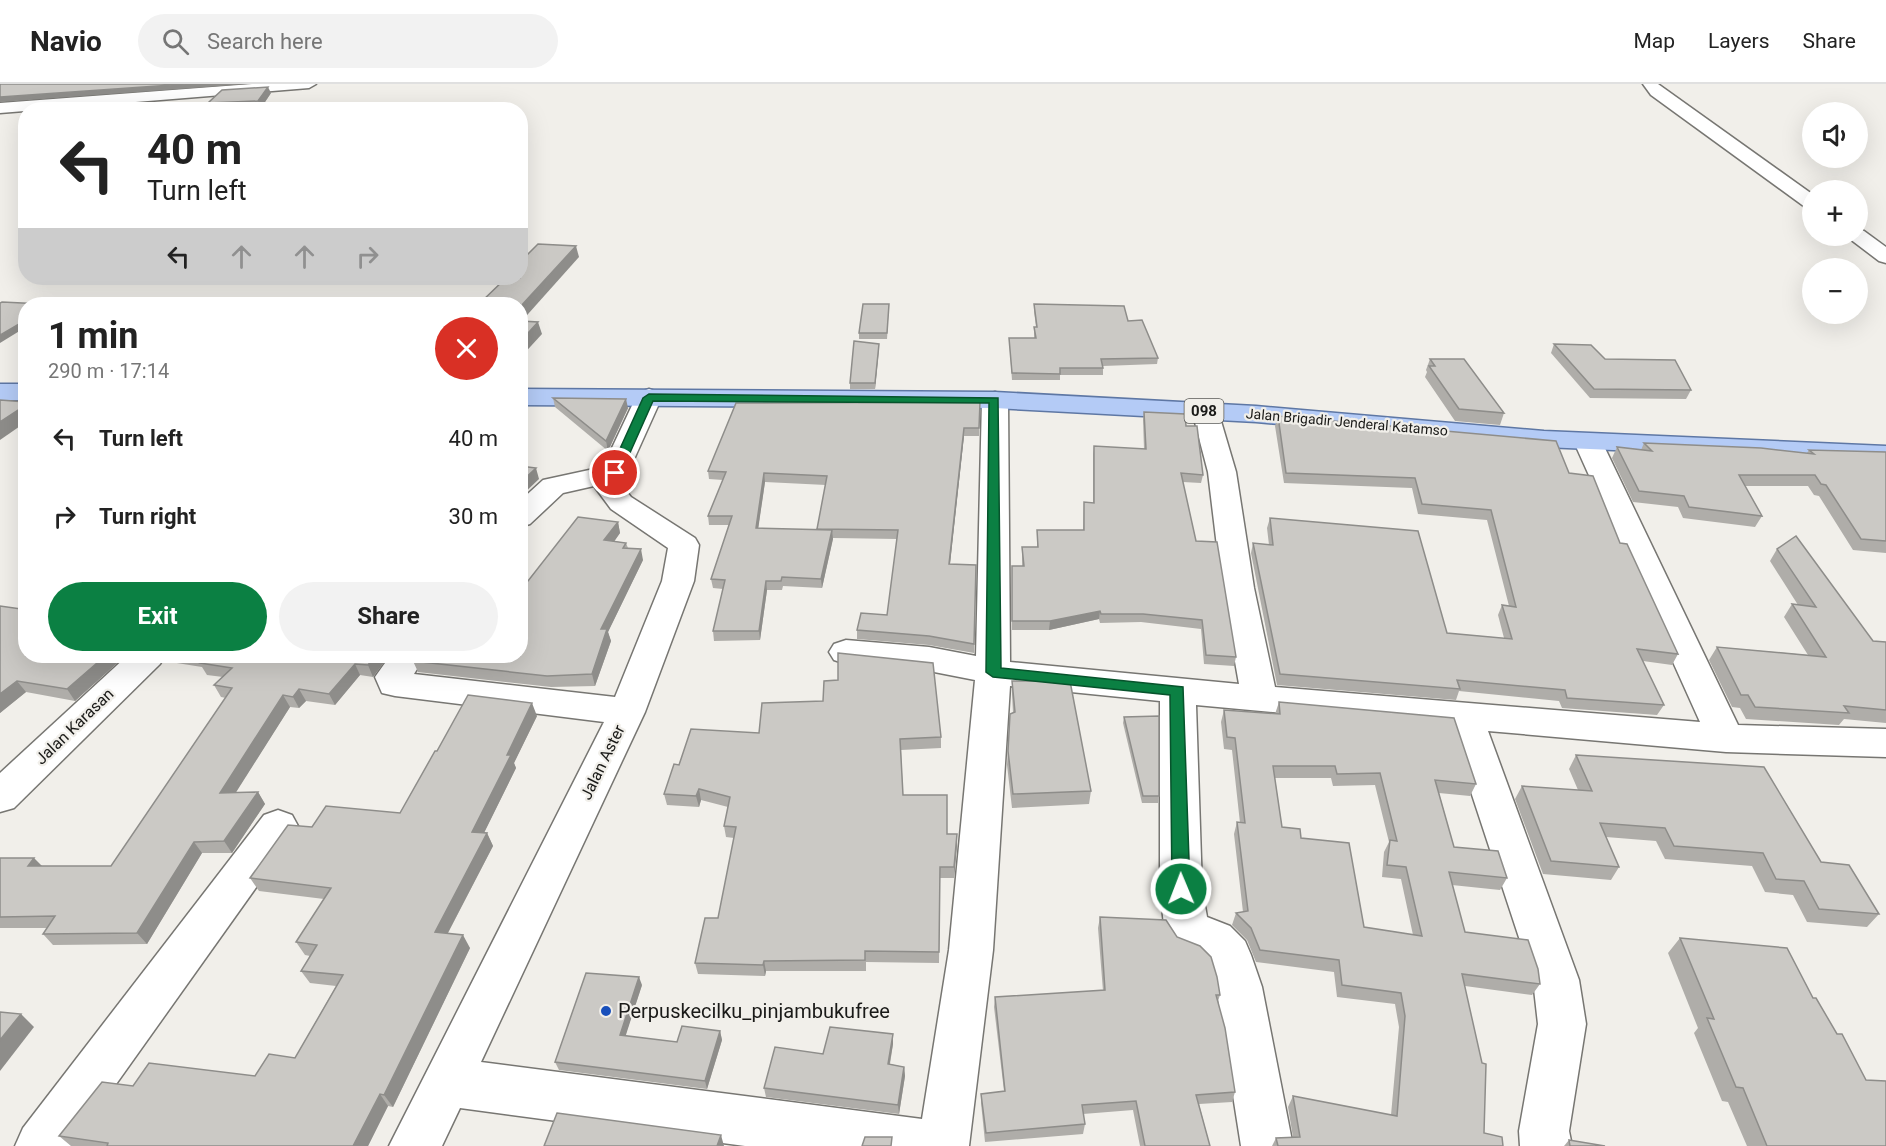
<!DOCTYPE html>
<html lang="en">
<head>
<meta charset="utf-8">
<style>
	body { margin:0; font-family:Roboto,sans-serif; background:#f2f2f2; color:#222; height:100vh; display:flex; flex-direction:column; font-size:22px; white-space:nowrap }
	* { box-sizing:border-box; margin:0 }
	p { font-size:20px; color:#767676 }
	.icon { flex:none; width:33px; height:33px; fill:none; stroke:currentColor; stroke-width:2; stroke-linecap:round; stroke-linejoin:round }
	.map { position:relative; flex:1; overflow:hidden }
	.drawer { position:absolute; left:18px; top:213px; width:510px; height:366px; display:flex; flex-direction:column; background:#fff; border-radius:24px; box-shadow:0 6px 24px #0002 }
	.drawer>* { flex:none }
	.hud { position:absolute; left:18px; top:18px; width:510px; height:183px; border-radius:24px; box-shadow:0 6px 24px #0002; background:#fff; color:#222; overflow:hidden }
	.buttons { position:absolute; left:1802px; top:18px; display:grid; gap:12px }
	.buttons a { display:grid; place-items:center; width:66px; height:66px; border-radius:50%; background:#fff; box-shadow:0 6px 24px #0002; font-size:30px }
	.pin { position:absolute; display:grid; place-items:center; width:51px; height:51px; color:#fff; margin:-26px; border:3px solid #fff; border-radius:50%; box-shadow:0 2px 6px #0007 }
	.me { position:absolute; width:66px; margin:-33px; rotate:359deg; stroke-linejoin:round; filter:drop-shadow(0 0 4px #0008) }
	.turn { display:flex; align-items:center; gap:21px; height:126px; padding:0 30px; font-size:27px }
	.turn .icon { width:78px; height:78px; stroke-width:2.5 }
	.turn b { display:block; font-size:42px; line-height:51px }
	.lanes { display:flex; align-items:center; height:57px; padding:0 30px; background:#0003; justify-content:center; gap:30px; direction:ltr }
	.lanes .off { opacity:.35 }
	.round { display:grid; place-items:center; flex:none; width:63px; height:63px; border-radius:32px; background:#f2f2f2 }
	.overview { display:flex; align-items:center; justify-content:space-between; height:102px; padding:0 30px }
	h1 { font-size:36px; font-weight:700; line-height:45px }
	.action { display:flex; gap:12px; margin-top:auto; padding:12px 30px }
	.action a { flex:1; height:69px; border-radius:36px; background:#0b8043; color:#fff; font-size:24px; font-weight:700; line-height:69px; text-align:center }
	.action a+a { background:#f2f2f2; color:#222 }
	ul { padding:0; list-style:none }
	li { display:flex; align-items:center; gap:18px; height:78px; padding:0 30px }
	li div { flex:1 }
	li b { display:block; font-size:22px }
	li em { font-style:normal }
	header { display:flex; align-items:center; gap:36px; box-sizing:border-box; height:84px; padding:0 30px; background:#fff; border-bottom:2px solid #e0e0e0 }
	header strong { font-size:28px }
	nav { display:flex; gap:33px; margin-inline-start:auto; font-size:21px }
	.search { width:420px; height:54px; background:#f2f2f2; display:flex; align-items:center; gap:15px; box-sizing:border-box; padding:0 21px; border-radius:33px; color:#767676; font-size:22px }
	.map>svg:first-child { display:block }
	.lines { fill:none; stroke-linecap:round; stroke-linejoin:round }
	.street-casing { stroke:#777672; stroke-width:3 }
	.primary-casing { stroke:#5e77a4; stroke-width:3 }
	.street { fill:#fff; fill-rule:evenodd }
	.primary { fill:#b4cbf6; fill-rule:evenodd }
	.wall { fill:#afada9; fill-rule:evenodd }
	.shaded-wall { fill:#8e8d8a }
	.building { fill:#cbc9c5; stroke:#8e8d8a; stroke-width:1.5; fill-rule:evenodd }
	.route { fill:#0b8043; stroke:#07532c; stroke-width:1.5 }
	.poi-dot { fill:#184fbb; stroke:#f1efea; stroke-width:2 }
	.labels { text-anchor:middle; stroke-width:4.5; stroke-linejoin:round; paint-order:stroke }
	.far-street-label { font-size:14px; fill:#1a1a18; stroke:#f1efea }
	.shield { fill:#f1efea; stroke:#5a5a57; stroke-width:1.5 }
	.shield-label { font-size:15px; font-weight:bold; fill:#1a1a18 }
	.street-label { font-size:16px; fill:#1a1a18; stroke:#f1efea }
	.near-poi-label { font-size:20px; fill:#1a1a18; stroke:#f1efea; text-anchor:start }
</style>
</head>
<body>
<header>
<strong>Navio</strong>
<div class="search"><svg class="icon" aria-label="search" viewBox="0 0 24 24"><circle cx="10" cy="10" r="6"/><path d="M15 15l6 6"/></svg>Search here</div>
<nav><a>Map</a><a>Layers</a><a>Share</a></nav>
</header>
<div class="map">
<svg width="1886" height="1062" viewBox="0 0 1886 1062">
	<rect width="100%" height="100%" fill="#f1efea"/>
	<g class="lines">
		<g class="street-casing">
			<g id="street">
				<polygon points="252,0 316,0 309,4 0,29 0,19"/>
				<polygon points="1643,0 1658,0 1812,110 1812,125 1805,123 1651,11"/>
				<polygon points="1857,145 1864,147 1886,163 1886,179 1879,177 1850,155 1847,152 1857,152"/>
				<polygon points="649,305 658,308 662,313 622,402 631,413 695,454 699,461 694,497 645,628 481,978 922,1035 949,866 975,596 929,587 846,580 834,576 829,568 834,560 846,556 929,563 976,572 982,316 986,311 995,308 1004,311 1008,316 1010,578 1239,600 1222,504 1208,388 1192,327 1196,321 1205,319 1214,321 1218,327 1236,388 1254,504 1275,603 1700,638 1574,358 1578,352 1588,350 1598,352 1602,358 1738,641 1886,645 1886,673 1726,668 1488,647 1579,896 1586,940 1569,1047 1572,1062 1520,1062 1519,1047 1538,940 1533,896 1450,644 1196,621 1202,805 1207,833 1230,842 1245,857 1251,871 1262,903 1293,1062 1241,1062 1216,903 1210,882 1198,870 1176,862 1164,841 1160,805 1160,617 1010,602 993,866 969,1062 745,1062 460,1024 442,1062 389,1062 604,638 395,612 382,609 375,593 390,572 425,572 414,590 615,613 662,497 668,464 611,425 594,402 563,409 530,440 520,443 520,417 543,396 603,383 636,313 640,308"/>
				<polygon points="127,572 165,572 160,580 14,724 0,728 0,689"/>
				<polygon points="278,726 292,731 298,742 292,753 72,1062 15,1062 23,1044 264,731"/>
			</g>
		</g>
		<g class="primary-casing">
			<g id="primary">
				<rect x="0" y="300" width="26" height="16"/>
				<polygon points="520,305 995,308 1256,322 1544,347 1886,362 1886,378 1544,363 1256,338 995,324 520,321"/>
			</g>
		</g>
		<use href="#street" class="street"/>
		<use href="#primary" class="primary"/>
	</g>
	<g class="wall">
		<polygon points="271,9 261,24 211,26 208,19"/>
		<polygon points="889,220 887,255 859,255 859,249"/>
		<polygon points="1034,220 1128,237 1158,274 1157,280 1103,282 1103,291 1060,291 1060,296 1012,296 1009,254 1034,254 1034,243 1036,243 1034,227"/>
		<polygon points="879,260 875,305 850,305 850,299"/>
		<polygon points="1554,260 1605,275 1691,306 1686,315 1590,314 1551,269"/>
		<polygon points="1430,275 1504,329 1500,341 1455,337 1425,293 1427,288 1426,286"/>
		<polygon points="553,314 628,324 608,367 555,323"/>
		<path d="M980,318L979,352H964L950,480L976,481L974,569L929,561L857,555V546L887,531L897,455L833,454L822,504L783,502L782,506H767L760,556L714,557L713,547L723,505L713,504L711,495L729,441H709L708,432L723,396L709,395L708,387ZM765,398L826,401L817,446L758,444Z"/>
		<polygon points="1144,328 1186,342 1203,391 1201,399 1183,398 1196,457 1236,573 1234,582 1204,580 1201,545 1141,538 1100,539 1099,535 1049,546 1012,546 1012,482 1022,482 1022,463 1037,463 1037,446 1083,446 1084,418 1093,419 1093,370 1094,362 1144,365 1143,336"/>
		<polygon points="1278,332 1569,389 1620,459 1678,570 1672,581 1643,577 1664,621 1657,631 1562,624 1559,617 1459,607 1456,616 1277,601 1251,469 1253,459 1269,461 1267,444 1270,434 1447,549 1504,554 1498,531 1502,521 1509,522 1487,436 1418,430 1412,404 1284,399 1275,342"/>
		<polygon points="1644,359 1807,369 1809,366 1886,368 1886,469 1853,466 1819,412 1814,411 1808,402 1745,402 1762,432 1755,443 1683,434 1678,423 1633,418 1612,374 1617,363 1641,366"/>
		<polygon points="618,438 620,449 614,457 626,459 628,464 643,476 608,548 611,557 595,602 551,603 418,588 413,577 520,572 528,497"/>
		<polygon points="1777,465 1873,557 1886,558 1886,639 1844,635 1839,641 1746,635 1740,624 1732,623 1709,576 1717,563 1808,571 1784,533 1792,520 1798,521 1770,477"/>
		<polygon points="0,522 26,572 125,572 75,617 26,608 0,629"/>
		<polygon points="160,572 389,572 373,593 360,591 335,621 306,617 299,624 290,623 235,709 258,708 265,720 232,769 202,769 147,860 53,861 43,850 47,844 0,844 0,774 42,782 111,782 226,614 221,613 214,601 223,593 207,591 202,583 164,577"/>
		<polygon points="1012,597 1091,707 1089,720 1012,724 1007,681 1010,630 1013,629 1012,610"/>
		<polygon points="823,617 941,653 941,664 901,666 903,711 947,750 957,761 954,794 940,794 939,879 866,878 866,887 766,887 765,892 698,890 695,879 718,834 734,754 726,753 724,742 728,723 701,716 699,723 667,721 664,710 679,681 759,649"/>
		<path d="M1279,618L1476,700L1470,712L1439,709L1454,763L1507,794L1500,806L1452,801L1465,848L1540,900L1532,911L1465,902L1484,1049L1503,1062H1272L1276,1054L1293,1053L1288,1023L1293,1012L1391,1031L1399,943L1395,920L1337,913L1334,888L1256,878L1247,856L1232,841L1236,829L1243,828L1234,750L1237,738L1240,739L1232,666L1224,665L1221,638L1224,626L1275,630ZM1275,694H1331L1333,702L1375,701L1389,758L1384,768L1382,793L1401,795L1413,851L1364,843L1301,754L1282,743Z"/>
		<polygon points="537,632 514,679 516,684 484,749 487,749 493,762 448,849 470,864 393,1023 388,1022 368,1062 71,1062 59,1052 133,1002 255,992 295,974 336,902 310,899 301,887 310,872 305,871 296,858 324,815 259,807 250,794 312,743 400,729 437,667"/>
		<polygon points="1124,633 1159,712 1158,719 1142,719 1123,639"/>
		<polygon points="1576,671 1821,778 1879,830 1867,843 1807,838 1793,811 1765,808 1752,782 1665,775 1656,757 1606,753 1619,783 1611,796 1543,790 1515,715 1522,702 1578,706 1569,685"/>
		<polygon points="1100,833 1177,853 1220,911 1218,917 1235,1008 1232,1018 1199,1020 1210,1062 1140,1062 1133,1026 1083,1030 1085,1040 1083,1050 985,1058 981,1019 981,1010 1004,1007 994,923 995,913 1103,907 1098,844"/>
		<polygon points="1680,854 1813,914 1866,996 1886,1062 1747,1062 1728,1018 1722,1017 1694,949 1698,944 1668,869"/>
		<polygon points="642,901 625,952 677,958 720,947 722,956 707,1005 559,986 555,978"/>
		<polygon points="893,960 890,980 904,983 905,992 899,1030 766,1013 764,1004 823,970"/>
		<polygon points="1569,1056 1605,1062 1564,1062"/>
	</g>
	<g class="shaded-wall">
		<polygon points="186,0 247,0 0,18 0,13"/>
		<polygon points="268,3 271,9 261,24 258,17"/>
		<polygon points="576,162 579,173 520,239 520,223"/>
		<polygon points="26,236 26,243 0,259 0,251"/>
		<polygon points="538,238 542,250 520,274 520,258"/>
		<polygon points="879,260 879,265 875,305 875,299"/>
		<polygon points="626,315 628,324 608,367 606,357"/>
		<polygon points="26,321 26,338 0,356 0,338"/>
		<polygon points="964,344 964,352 949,489 949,480"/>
		<polygon points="536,384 539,395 520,413 520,399"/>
		<polygon points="764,389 765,398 757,453 756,444"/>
		<polygon points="618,438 620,449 607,468 604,456"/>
		<polygon points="832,446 833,455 822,504 821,495"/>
		<polygon points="641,465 643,476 608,548 611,557 595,602 592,590 601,545"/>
		<polygon points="766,497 767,506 760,556 759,547"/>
		<polygon points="1100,527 1099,535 1049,546 1050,537"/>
		<polygon points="105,572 125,572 75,617 67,605"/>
		<polygon points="375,572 389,572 373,593 368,581"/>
		<polygon points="355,580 360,591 335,621 329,610"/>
		<polygon points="17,597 26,608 0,629 0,610"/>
		<polygon points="299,605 306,617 299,624 293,613"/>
		<polygon points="283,611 290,623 228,721 220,709"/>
		<polygon points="532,619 537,632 514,679 516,684 478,761 472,748 507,671"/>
		<polygon points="699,705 701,716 699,723 696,712"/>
		<polygon points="258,708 265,720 232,769 224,757"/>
		<polygon points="487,749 493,762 442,860 435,848"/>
		<polygon points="957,750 957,761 954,794 954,783"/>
		<polygon points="194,758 202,769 147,860 137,849"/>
		<polygon points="34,774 45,785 28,782"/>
		<polygon points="463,851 470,864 393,1023 384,1011"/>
		<polygon points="764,877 766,887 765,892 763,881"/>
		<polygon points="639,893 642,901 623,960 620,951"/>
		<polygon points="21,930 34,943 0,987 0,956"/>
		<polygon points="720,947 722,956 707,1005 705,997"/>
		<polygon points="893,950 893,960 888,989 888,980"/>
		<polygon points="904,983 905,992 899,1030 898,1021"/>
		<polygon points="380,1010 388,1022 368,1062 353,1062"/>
		<polygon points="721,1051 724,1062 717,1062"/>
	</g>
	<g class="building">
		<polygon points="0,0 186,0 0,13"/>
		<polygon points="268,3 258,17 208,19 222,6"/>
		<polygon points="538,160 576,162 520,223 520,220 479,220 506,194 520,194 520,178"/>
		<polygon points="2,218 43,220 26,220 26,236 0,251 0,219"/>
		<polygon points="863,220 889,220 887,249 859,249"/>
		<polygon points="1034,220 1124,222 1128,237 1142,236 1158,274 1101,275 1103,284 1060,284 1060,290 1012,289 1009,254 1036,254 1034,243 1037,243"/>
		<polygon points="520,237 538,238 520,258"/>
		<polygon points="854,257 879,260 875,299 850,299"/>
		<polygon points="1554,260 1591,261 1605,275 1675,276 1691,306 1594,305"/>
		<polygon points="1430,275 1464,275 1504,329 1459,325 1429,282 1435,282"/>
		<polygon points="553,314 626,315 606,357"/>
		<polygon points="0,316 26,318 26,321 0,338"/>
		<polygon points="980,318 979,344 964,344 949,480 976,481 974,560 929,552 857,546 861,529 887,531 898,446 817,445 827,392 764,389 756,444 832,446 821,495 782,493 781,497 766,497 759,547 713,547 725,496 711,495 732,432 708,432 726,388 708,387 736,319"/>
		<polygon points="1144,328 1185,330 1186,342 1197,342 1203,391 1181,389 1196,457 1217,458 1236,573 1206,571 1202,536 1143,530 1101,530 1100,527 1050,537 1012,537 1012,482 1024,482 1022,463 1038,463 1037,446 1084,446 1084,418 1094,419 1094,362 1146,365"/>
		<polygon points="1278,332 1556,357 1569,389 1593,392 1620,459 1627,460 1678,570 1637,565 1664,621 1567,614 1565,606 1457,596 1460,605 1280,590 1253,459 1273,461 1270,434 1418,447 1447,549 1512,555 1502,521 1516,523 1491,426 1422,420 1415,394 1286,389"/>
		<polygon points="1644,359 1761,364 1814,370 1809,366 1886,368 1886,457 1861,455 1826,401 1821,400 1815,391 1739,391 1762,432 1689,423 1684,412 1639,407 1617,363 1652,367"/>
		<polygon points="520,382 536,384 520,399"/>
		<polygon points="578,433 618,438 604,456 626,459 623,464 641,465 601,545 607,545 592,590 547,592 413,577 415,572 520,572 520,496 528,497"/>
		<polygon points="1796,452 1873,557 1886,558 1886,626 1844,622 1849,629 1755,623 1748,611 1741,611 1717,563 1826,573 1792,520 1816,523 1777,465"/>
		<polygon points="26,521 26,572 105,572 67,605 17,597 0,610 0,522 21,525"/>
		<polygon points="838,569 933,579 941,653 900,655 903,711 947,711 947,750 957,750 954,783 940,783 939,868 865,867 865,876 764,877 763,881 695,879 705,834 718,834 736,743 724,742 730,713 699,705 696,712 664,710 674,680 679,681 691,645 759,649 762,619 823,617 824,597 838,596"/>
		<polygon points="197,572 375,572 368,581 355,580 329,610 299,605 293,613 283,611 220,709 258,708 224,757 194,758 137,849 43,850 55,832 0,833 0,774 34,774 28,782 111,782 232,604 214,601 232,584 200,579 207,573"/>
		<polygon points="1012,597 1070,597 1091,707 1013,710 1008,667 1010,630 1015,628"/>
		<polygon points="468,611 532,619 507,671 511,671 472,748 487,749 435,848 463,851 384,1011 380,1010 353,1062 107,1062 108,1059 59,1052 102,998 133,1002 149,979 255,992 269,970 295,974 343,891 301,887 317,861 296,858 331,804 250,794 288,741 312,743 326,722 400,729 435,667 437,667"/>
		<path d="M1279,618L1454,634L1476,700L1435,696L1454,763L1498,767L1507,794L1449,788L1465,848L1528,856L1538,885L1540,900L1462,890L1482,979L1486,980L1484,1049L1502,1053L1503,1062H1278L1276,1054L1300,1053L1293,1012L1397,1032L1405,932L1401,909L1342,901L1339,876L1260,866L1251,844L1236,829L1248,827L1237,738L1245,739L1235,654L1227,653L1224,626L1280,630ZM1273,682H1335L1337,690L1380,689L1397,757L1390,756L1387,781L1406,783L1422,852L1364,843L1349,759L1301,754L1300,745L1282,743Z"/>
		<polygon points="1159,632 1159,712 1143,712 1124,633"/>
		<polygon points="1576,671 1764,683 1821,778 1849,781 1879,830 1819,825 1804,797 1776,795 1763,769 1674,762 1665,744 1600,739 1619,783 1551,777 1522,702 1592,707"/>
		<polygon points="1100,833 1166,836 1177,853 1200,862 1211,873 1217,893 1220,911 1216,911 1225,944 1235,1008 1196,1011 1210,1062 1145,1062 1136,1017 1082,1021 1085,1040 986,1049 981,1010 1005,1007 995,913 1105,906"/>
		<polygon points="1680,854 1787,864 1813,914 1816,914 1837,950 1842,950 1866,996 1886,997 1886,1062 1767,1062 1743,1004 1736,1003 1707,934 1714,935"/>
		<polygon points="586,889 639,893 620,951 677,958 682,942 720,947 705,997 555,978"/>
		<polygon points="0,928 21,930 0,956"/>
		<polygon points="830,943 893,950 888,980 904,983 898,1021 764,1004 775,963 823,970"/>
		<polygon points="557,1029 721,1051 717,1062 544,1062"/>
		<polygon points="865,1053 892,1053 891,1062 862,1062"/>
		<polygon points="1569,1056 1605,1062 1570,1062"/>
	</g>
	<polygon class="route" points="649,310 998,314 1001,584 1183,603 1190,805 1187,811 1181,813 1175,811 1172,805 1170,611 993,593 986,588 989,319 653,317 621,389 611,392 609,389 643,314"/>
	<circle class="poi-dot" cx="606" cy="927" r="6"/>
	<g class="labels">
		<g class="far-street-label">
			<text transform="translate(1347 338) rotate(5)" y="5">Jalan Brigadir Jenderal Katamso</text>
		</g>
		<rect class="shield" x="1184.5" y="315" width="39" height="24" rx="4.5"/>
		<g class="shield-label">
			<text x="1204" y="332">098</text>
		</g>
		<g class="street-label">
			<text transform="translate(74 642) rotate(-44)" y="6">Jalan Karasan</text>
			<text transform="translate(602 678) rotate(-64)" y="6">Jalan Aster</text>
		</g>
		<g class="near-poi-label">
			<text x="618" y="934">Perpuskecilku_pinjambukufree</text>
		</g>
	</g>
</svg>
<div class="buttons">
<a><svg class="icon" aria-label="sound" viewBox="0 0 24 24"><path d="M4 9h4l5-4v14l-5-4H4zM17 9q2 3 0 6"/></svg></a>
<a>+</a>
<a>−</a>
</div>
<div class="pin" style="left:615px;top:389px;background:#d93025"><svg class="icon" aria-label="arrive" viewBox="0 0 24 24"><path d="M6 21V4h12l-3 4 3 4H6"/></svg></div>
<svg class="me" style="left:1181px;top:805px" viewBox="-20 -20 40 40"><circle r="17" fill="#0b8043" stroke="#fff" stroke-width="3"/><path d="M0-11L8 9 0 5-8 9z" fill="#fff"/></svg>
<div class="hud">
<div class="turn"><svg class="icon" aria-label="left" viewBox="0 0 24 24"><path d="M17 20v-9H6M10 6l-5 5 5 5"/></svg><div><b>40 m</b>Turn left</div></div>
<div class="lanes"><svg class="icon" aria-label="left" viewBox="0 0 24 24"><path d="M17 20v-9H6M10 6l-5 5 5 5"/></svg><svg class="icon off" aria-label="ahead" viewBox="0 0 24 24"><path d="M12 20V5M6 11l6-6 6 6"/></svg><svg class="icon off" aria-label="ahead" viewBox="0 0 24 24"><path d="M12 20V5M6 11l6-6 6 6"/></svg><svg class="icon off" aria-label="right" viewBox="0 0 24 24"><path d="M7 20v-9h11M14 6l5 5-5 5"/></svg></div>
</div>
<section class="drawer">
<div class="overview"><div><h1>1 min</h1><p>290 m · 17:14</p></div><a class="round" style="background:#d93025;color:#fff"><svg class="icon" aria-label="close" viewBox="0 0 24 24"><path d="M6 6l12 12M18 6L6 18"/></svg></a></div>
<ul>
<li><svg class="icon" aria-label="left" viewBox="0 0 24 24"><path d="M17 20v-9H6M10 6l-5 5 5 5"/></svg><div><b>Turn left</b></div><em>40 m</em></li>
<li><svg class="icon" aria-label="right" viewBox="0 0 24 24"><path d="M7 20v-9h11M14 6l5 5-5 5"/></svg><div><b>Turn right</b></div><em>30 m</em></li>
</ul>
<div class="action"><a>Exit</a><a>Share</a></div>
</section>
</div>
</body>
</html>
